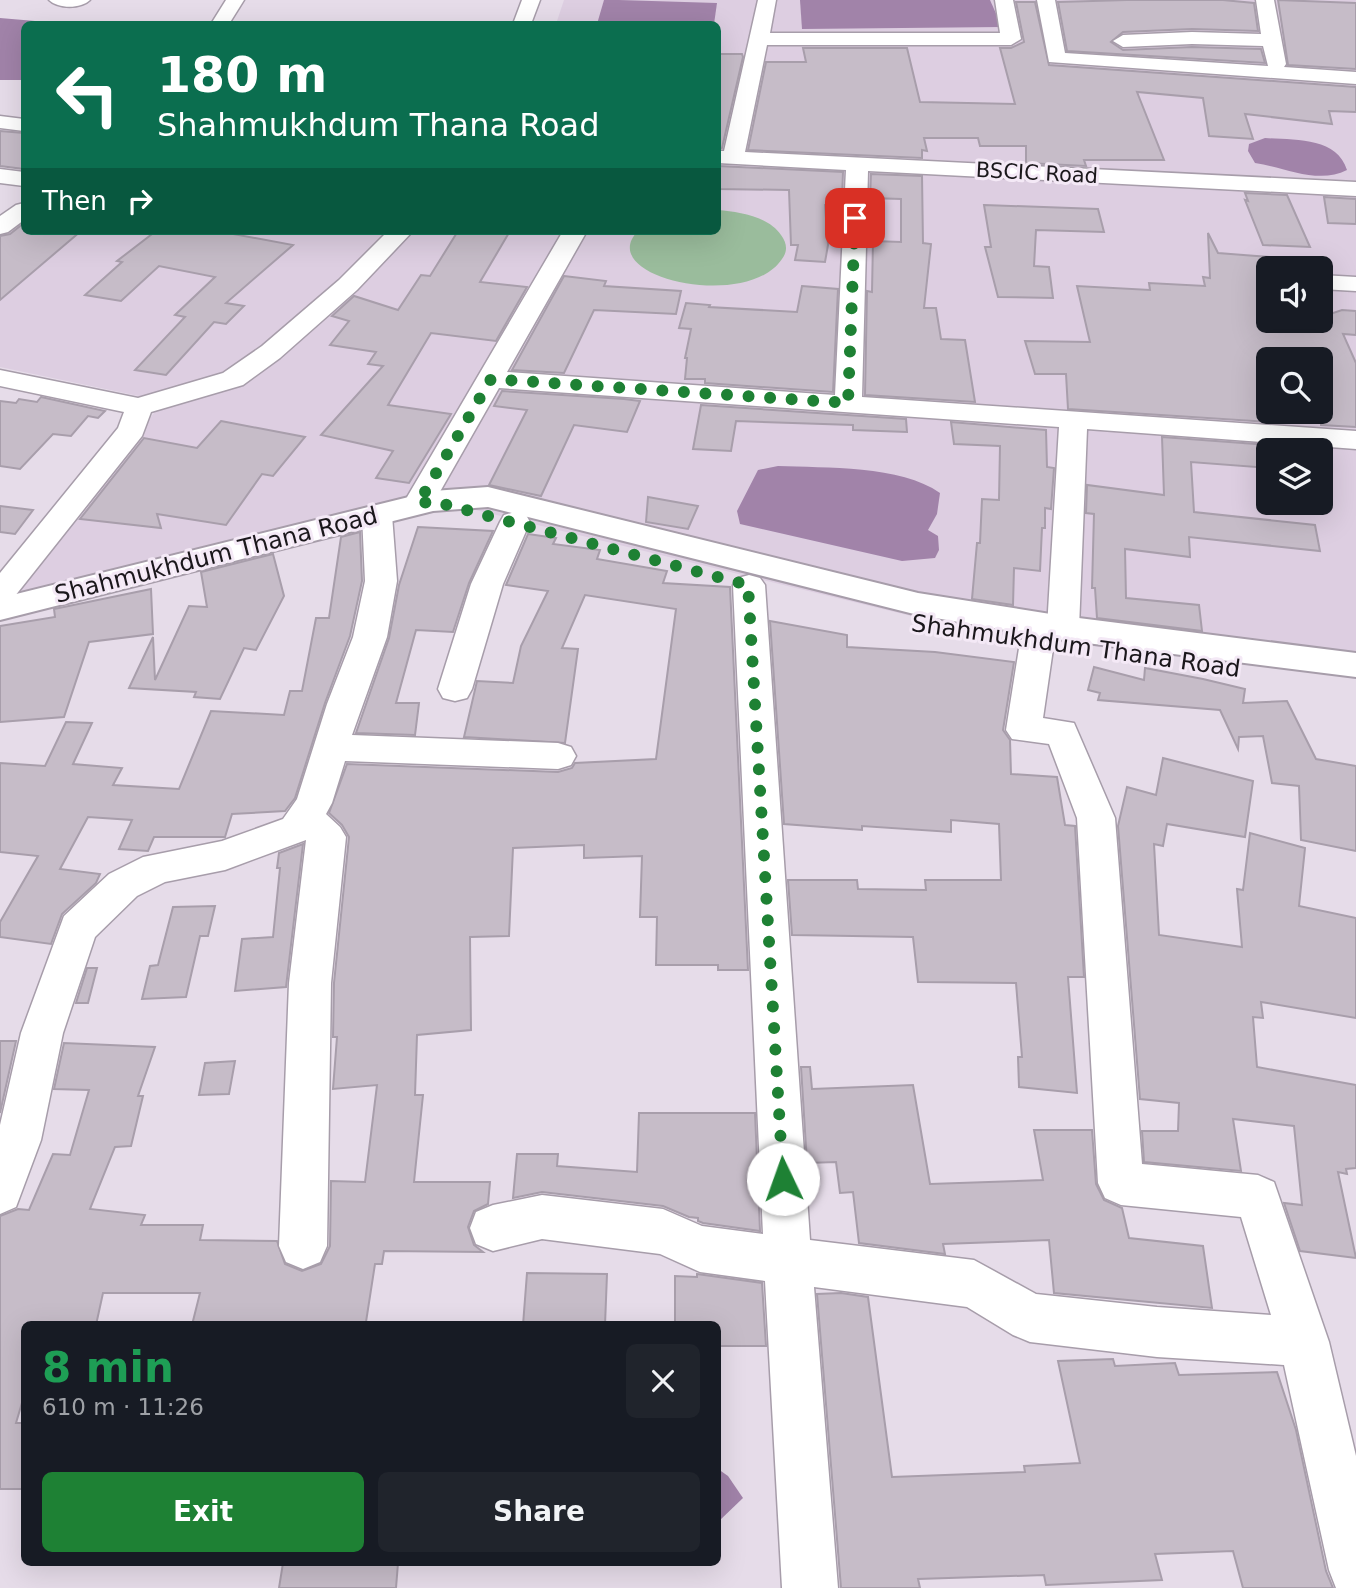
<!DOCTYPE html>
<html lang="en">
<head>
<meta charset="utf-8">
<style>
	body { margin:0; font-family:"DejaVu Sans",sans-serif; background:#20242c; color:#f1f3f6; height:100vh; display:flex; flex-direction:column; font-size:26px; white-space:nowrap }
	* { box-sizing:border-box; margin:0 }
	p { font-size:23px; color:#9ea1a6 }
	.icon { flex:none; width:38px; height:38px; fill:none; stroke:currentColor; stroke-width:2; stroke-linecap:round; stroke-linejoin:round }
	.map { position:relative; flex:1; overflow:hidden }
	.sheet { position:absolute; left:21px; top:1321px; width:700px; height:245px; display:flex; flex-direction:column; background:#171b24; border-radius:10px; box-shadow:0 7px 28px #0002 }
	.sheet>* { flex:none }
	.top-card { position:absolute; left:21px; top:21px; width:700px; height:214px; border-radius:10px; box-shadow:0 7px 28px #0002; background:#0b6e4f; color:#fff; overflow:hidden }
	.controls { position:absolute; left:1256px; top:256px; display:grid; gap:14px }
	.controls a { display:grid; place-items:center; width:77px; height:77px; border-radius:10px; background:#171b24; box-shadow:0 7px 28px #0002; font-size:35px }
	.pin { position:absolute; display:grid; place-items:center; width:60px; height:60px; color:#fff; margin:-30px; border-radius:14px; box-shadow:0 4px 10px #0006 }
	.me { position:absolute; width:77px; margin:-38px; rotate:357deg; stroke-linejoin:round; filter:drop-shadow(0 0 5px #0008) }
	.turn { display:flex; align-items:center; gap:24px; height:147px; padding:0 21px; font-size:32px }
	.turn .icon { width:91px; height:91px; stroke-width:2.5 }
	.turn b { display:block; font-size:49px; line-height:60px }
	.then { display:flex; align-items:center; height:66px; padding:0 21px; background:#0003; gap:14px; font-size:26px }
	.round { display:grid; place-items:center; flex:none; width:74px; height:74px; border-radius:10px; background:#20242c }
	.overview { display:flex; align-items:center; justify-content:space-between; height:119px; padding:0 21px }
	h1 { font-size:42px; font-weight:600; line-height:52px; color:#1e9e55 }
	.cta { display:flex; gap:14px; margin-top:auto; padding:14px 21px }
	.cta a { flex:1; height:80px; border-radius:10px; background:#1e8134; color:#fff; font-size:28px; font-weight:600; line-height:80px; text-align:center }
	.cta a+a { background:#20242c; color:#f1f3f6 }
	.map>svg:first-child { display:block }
	.built { fill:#ddcee1; fill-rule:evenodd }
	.green { fill:#9abc9c }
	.water { fill:#a183a9 }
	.building { fill:#c6bcc8; stroke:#a89eab; stroke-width:2 }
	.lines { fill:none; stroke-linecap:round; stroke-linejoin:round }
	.minor-casing { stroke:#a79daa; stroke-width:3 }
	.major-casing { stroke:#a79daa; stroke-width:4 }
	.minor { fill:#fff; fill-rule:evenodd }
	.major { fill:#fff; fill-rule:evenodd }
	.route { stroke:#1e8134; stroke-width:12; stroke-dasharray:0 21.6 }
	.labels { text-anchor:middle; stroke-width:6; stroke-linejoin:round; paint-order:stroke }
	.far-street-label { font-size:21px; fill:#1a171b; stroke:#f4e9f6 }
	.street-label { font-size:24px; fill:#1a171b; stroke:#f4e9f6 }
</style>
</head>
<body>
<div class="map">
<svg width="1356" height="1588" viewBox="0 0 1356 1588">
	<rect width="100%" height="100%" fill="#e6dce9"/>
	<path class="built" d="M564,0H1356V678L977,632L447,503L1,614L163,401L0,367V228L24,212V231H718V24H556ZM1269,268H1321V320H1269ZM1269,359H1321V411H1269ZM1269,450H1321V502H1269Z"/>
	<path class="green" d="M718,210C739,212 768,216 781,235C787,243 788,251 782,259C747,312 593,277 638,231H718Z"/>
	<g class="water">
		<polygon points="604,0 619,0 717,3 714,24 597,24"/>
		<polygon points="800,0 990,0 1002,27 802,29"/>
		<polygon points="0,18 70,24 24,24 24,80 0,80"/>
		<path d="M1265,138C1294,140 1337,137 1347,170C1318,185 1285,167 1255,163L1248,151L1249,144Z"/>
		<path d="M778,466C825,468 901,465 940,493L937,514L928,530L938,536L939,550L935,558L902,561L740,524L737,511L758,470Z"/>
		<polygon points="718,1469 728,1476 743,1498 718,1522"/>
	</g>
	<g class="building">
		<polygon points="1127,0 1223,0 1254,3 1258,31 1192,29 1123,32 1111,42 1123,50 1192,47 1261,49 1265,63 1067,51 1058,2"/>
		<polygon points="1278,0 1356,3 1356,69 1288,65"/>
		<polygon points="1016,2 1035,2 1049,65 1356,87 1356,112 1329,111 1332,124 1245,114 1253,139 1209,136 1203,98 1137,92 1164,160 1084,160 1086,166 1026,163 1026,146 980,146 978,138 924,138 927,151 922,150 922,158 748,150 766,62 806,62 803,48 907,48 920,102 1015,104 1000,48 1011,48 1024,42"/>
		<polygon points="718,54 742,54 743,57 722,148 718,149"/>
		<polygon points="0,131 24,133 24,169 0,166"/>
		<polygon points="718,166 843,172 842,197 833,197 832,205 825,205 828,245 825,262 795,260 798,245 791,245 789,190 718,189"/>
		<polygon points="871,174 922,176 923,243 931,244 924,308 936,308 941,339 965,340 975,402 865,395 867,291 872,292 873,241 901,242 901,199 870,198"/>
		<polygon points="1245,193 1287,195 1310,247 1263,245 1245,200 1248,201"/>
		<polygon points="1324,197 1356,199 1356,224 1328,223"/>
		<polygon points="984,205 1098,209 1104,232 1036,230 1034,266 1049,267 1053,298 998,297 985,247 991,247"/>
		<polygon points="24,223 24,231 81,231 0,300 0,236 10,234"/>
		<polygon points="156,231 217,231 293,245 226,303 244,306 226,324 214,322 166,375 135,370 185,317 175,315 215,277 159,266 121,301 85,295 122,262 117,261"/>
		<polygon points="458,231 510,231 480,282 527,287 496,341 431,333 388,405 451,414 409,483 376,478 393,451 321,435 383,366 368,364 376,352 330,345 349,321 332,316 354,296 398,310 421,275 430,276"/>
		<polygon points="1208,233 1218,253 1269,257 1269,320 1326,320 1324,316 1342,310 1356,311 1356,335 1343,334 1356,363 1356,427 1321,425 1321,359 1269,359 1269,422 1068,409 1066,374 1035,374 1025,341 1090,342 1077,286 1150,290 1149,283 1205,286 1203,277 1210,278"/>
		<polygon points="564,276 606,281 604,286 681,291 676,314 594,310 564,373 512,370"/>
		<polygon points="802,286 838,289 833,392 705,383 705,379 685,379 687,358 685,358 691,329 679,328 686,303 710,305 709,307 797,312"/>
		<polygon points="502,391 624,399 640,401 627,432 574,425 541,496 489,485 527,410 494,406"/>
		<polygon points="41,397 105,411 98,418 88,416 71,436 53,434 20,469 0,466 0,401 16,403 19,399 37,402"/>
		<polygon points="701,405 906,419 907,432 853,430 853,425 736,421 731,451 693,449"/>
		<polygon points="221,421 305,437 273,476 262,474 226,525 157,514 161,528 80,519 144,438 197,448"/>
		<polygon points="951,422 1046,430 1047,467 1054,468 1051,509 1045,508 1045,528 1042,528 1040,571 1014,568 1013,605 972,599 977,543 980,543 982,499 999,500 1000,446 954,444"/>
		<polygon points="1162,437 1269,445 1269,468 1191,462 1194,512 1315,525 1320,551 1189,537 1190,557 1125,549 1126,598 1199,605 1202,631 1097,618 1095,588 1092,588 1094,514 1086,513 1087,485 1164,495"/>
		<polygon points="648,497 698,506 688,529 646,522"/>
		<polygon points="0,506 33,510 15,534 0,532"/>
		<polygon points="418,527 493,531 469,583 453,632 416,630 396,703 419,703 415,735 356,733 389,638 399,585"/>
		<polygon points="360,532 362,581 350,636 325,703 295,798 285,811 232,814 225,837 154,837 148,851 119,849 132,820 88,817 60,869 100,874 96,883 62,914 51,944 0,937 0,922 38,856 0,852 0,763 45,766 66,722 92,723 73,764 122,768 113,785 179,789 211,711 284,715 290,691 302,691 316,618 329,618 341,537"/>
		<polygon points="528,534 556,538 553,544 600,550 597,559 667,571 663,583 730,587 748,970 718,970 718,965 656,965 657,917 640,917 642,856 584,858 584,845 513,848 509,936 470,937 471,1030 417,1035 415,1095 423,1095 414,1182 490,1182 488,1204 474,1211 468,1227 474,1245 483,1252 384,1251 382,1264 375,1264 366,1322 192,1325 200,1293 103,1293 96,1325 24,1325 24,1396 16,1423 24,1423 24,1489 0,1489 0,1216 18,1209 29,1210 53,1154 70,1155 89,1090 54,1089 64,1043 155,1047 138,1096 143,1096 131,1146 115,1147 90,1209 145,1215 141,1225 203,1225 200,1240 277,1241 285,1264 302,1271 321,1264 330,1246 331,1181 365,1182 377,1085 333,1089 337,1037 333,1037 334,983 349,837 342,825 329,813 347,764 558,772 572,768 575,763 656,759 676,609 585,595 562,648 578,649 565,743 464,737 477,681 513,683 521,646 548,591 506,585"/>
		<polygon points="273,554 284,596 256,650 244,648 220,699 194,697 196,692 129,688 153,637 155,680 189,606 207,607 201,572"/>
		<polygon points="151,589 153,634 89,642 64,717 0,722 0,626 55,617 54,609"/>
		<polygon points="770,621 847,635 847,647 935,652 1014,662 1003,730 1010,740 1011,774 1057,777 1065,825 1075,826 1084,977 1068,977 1077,1093 1019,1087 1018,1057 1022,1057 1016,983 918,982 913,937 792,935 788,880 857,880 858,889 926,890 925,880 1001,880 999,824 951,820 951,832 862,826 862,830 784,824"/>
		<polygon points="1094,667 1144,680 1145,668 1203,679 1245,689 1243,703 1287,701 1316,759 1356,766 1356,851 1301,840 1299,786 1272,783 1263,736 1239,737 1238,749 1220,710 1098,700 1100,693 1088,690"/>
		<polygon points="1163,758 1253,781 1245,837 1167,824 1163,846 1154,844 1159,935 1242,947 1237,889 1243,890 1250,833 1305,848 1299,906 1356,918 1356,1018 1261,1002 1263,1018 1253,1017 1257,1067 1356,1085 1356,1168 1346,1169 1347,1174 1338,1172 1356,1258 1300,1251 1284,1203 1302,1205 1294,1126 1233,1119 1241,1171 1144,1162 1142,1131 1178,1131 1179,1103 1140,1099 1118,826 1127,787 1156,795"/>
		<polygon points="303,844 286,987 235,991 242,939 273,937 280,868 277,868 279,853"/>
		<polygon points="215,906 208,936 200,936 186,997 142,999 150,966 158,965 173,907"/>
		<polygon points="87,968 97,968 88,1003 76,1003"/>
		<polygon points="0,1041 16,1041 0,1113"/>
		<polygon points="235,1061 229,1094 199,1095 205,1063"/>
		<polygon points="801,1067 810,1067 812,1089 913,1085 930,1184 1043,1180 1034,1130 1092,1130 1096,1184 1104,1200 1122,1208 1129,1238 1203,1246 1212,1308 1054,1293 1049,1240 943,1244 945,1254 859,1243 853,1192 840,1193 836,1162 807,1163"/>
		<polygon points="639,1113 755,1113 760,1231 703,1223 698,1221 698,1218 689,1217 663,1206 542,1192 513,1198 517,1154 558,1154 557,1166 637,1172"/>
		<polygon points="527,1273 607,1274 605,1325 523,1325"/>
		<polygon points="697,1274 762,1283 766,1346 718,1346 718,1325 675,1325 675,1276 697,1277"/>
		<polygon points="841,1293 868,1297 892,1477 1025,1472 1024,1466 1080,1463 1058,1361 1113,1359 1115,1366 1175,1363 1179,1375 1277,1372 1296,1430 1326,1571 1333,1588 1243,1588 1233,1551 1155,1554 1162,1580 1046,1585 1044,1575 918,1579 920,1588 841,1588 817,1294"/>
		<polygon points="283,1563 398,1563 396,1588 279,1588"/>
	</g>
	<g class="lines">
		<g class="minor-casing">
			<g id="minor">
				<path d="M49,0H90C81,9 58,9 49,0Z"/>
				<polygon points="226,0 244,0 229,24 211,24"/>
				<polygon points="522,0 540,0 531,24 513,24"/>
				<polygon points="758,0 776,0 770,33 1000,33 995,0 1013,0 1021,39 1011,45 767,45 745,152 1356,182 1356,196 868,171 862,397 1356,431 1356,449 1087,429 1079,628 1075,636 1063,639 1051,636 1047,628 1059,427 499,388 429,511 418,513 407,511 403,504 563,231 587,231 507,372 835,395 846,170 718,163 718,151 724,151"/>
				<polygon points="1037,0 1055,0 1065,53 1268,66 1263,46 1192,44 1123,47 1113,41 1123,35 1192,32 1261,34 1256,0 1274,0 1286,64 1284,67 1356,72 1356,84 1049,62"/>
				<polygon points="0,116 24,119 24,131 0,128"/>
				<polygon points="0,169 24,172 24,186 0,183"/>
				<polygon points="24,203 24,220 8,232 0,234 0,216 16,205"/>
				<polygon points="388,231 413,231 357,290 280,358 243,385 151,412 142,436 11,601 0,605 0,573 118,428 124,412 0,386 0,370 138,398 223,373 262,346 339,280"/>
				<polygon points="1321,275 1356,277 1356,291 1321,289"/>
				<polygon points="377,506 388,508 392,515 397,581 387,637 352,735 558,743 571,747 576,756 571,765 558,769 345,761 332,803 326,814 340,827 346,837 331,983 327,1246 320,1262 303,1269 286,1262 279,1246 289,983 306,840 225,870 165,882 137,896 95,937 63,1033 41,1140 16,1207 0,1214 0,1125 21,1033 64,916 109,874 143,857 222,841 283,819 297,799 327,704 353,637 365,581 362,515 366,508"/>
				<polygon points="515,512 526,515 530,522 503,584 472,689 467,698 455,701 443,698 438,689 471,584 500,522 504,515"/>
				<polygon points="749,575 760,578 765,585 810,1240 974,1260 1036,1294 1157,1307 1271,1315 1241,1217 1121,1205 1105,1198 1098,1183 1077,818 1049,744 1012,739 1006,730 1020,642 1025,634 1037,631 1049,634 1054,642 1043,718 1074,723 1115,818 1142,1164 1258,1175 1274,1182 1329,1342 1356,1456 1356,1588 1336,1588 1329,1570 1284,1365 1157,1357 1030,1342 1013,1335 967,1307 814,1287 838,1588 782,1588 765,1281 700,1272 660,1254 542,1239 493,1251 476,1244 470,1228 476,1212 493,1205 542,1195 663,1209 702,1226 763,1234 733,585 738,578"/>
			</g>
		</g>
		<g class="major-casing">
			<polygon id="major" points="488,487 918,593 1063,616 1356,653 1356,677 1063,640 918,615 488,507 433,511 0,620 0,598 433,491"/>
		</g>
		<use href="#minor" class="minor"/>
		<use href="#major" class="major"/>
	</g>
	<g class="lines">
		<polyline class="route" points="783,1179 748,585 432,501 418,504 491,379 848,403 855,218"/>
	</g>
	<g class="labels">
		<g class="far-street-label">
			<text transform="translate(1037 173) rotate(3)" y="7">BSCIC Road</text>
		</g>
		<g class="street-label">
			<text transform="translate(216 555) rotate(-14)" y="8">Shahmukhdum Thana Road</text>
			<text transform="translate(1076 646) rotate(8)" y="8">Shahmukhdum Thana Road</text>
		</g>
	</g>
</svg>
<div class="controls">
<a><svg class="icon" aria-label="sound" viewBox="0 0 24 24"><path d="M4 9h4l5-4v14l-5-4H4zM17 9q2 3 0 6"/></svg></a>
<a><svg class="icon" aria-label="search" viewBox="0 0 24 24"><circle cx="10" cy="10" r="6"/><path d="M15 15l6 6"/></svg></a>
<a><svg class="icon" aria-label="layers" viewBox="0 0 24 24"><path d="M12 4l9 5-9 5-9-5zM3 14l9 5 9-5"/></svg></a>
</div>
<div class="pin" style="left:855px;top:218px;background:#d93025"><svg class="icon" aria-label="arrive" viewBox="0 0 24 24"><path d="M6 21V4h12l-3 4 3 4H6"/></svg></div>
<svg class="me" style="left:783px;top:1179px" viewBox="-20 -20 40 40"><circle r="19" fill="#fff"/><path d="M0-13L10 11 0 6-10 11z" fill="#1e8134"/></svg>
<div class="top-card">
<div class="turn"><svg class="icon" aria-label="left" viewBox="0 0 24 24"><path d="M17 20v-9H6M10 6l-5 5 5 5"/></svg><div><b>180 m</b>Shahmukhdum Thana Road</div></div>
<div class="then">Then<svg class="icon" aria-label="right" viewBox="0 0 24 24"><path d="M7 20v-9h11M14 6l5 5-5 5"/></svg></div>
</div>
<section class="sheet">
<div class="overview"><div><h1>8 min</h1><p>610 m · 11:26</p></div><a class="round"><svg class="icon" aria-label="close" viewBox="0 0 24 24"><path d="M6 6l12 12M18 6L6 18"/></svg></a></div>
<div class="cta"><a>Exit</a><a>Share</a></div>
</section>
</div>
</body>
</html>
